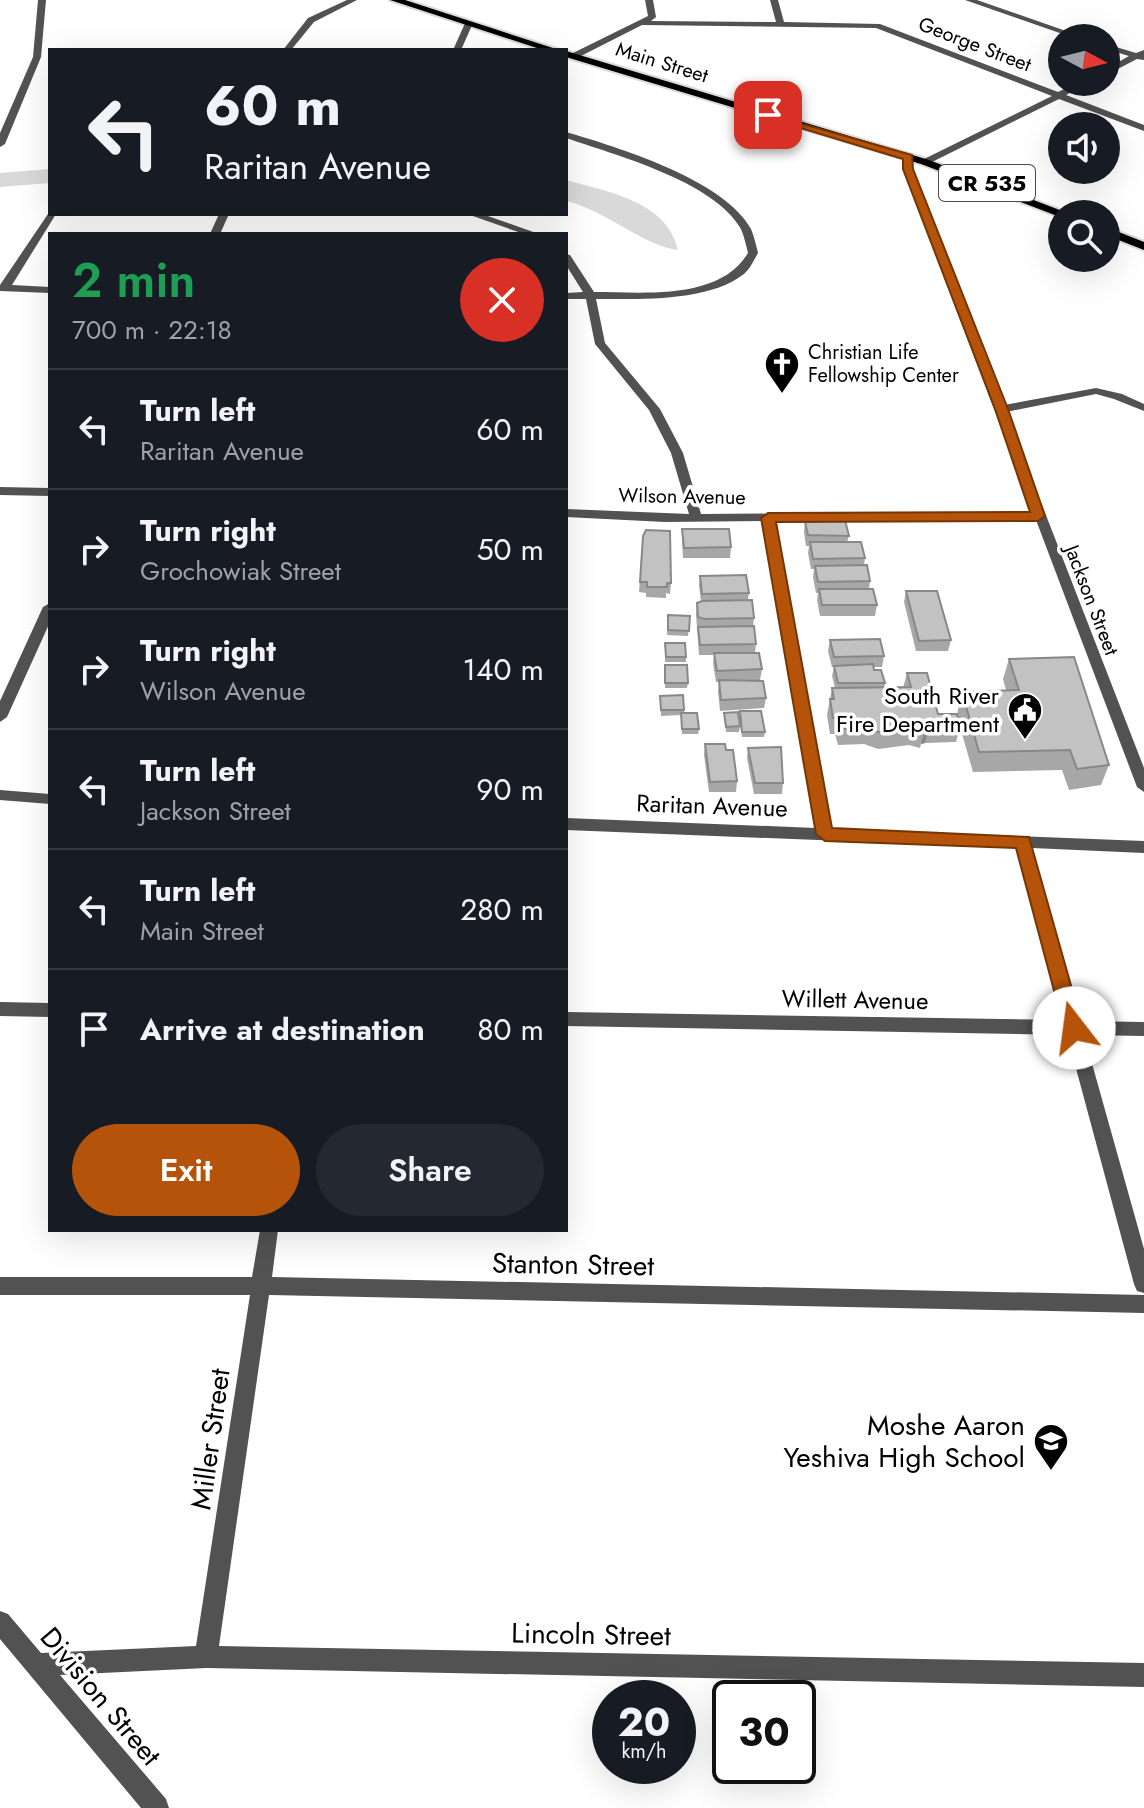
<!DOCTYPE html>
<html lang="en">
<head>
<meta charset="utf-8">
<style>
	body { margin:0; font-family:Jost,sans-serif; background:#242831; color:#f1f3f6; height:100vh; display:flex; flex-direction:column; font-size:30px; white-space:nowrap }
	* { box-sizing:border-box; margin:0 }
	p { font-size:26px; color:#9ea1a6 }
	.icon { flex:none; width:44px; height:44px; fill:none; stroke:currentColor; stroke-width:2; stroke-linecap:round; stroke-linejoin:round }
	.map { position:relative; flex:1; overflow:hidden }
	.drawer { position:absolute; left:48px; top:232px; width:520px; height:1000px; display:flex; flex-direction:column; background:#171b24; border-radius:0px; box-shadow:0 8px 32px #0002 }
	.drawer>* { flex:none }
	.guide { position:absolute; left:48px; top:48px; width:520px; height:168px; border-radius:0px; box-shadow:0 8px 32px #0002; background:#171b24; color:#f1f3f6; overflow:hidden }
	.needle { width:52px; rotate:97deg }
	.tools { position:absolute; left:1048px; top:24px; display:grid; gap:16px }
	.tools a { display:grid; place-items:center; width:72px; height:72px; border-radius:50%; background:#171b24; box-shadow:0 8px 32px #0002; font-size:40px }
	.speed { position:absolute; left:592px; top:1680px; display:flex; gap:16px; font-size:40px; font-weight:700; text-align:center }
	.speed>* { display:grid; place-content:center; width:104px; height:104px; border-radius:50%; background:#171b24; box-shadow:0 8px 32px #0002; line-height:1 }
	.speed small { font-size:20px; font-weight:400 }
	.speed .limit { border:4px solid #111; border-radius:12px; background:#fff; color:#111 }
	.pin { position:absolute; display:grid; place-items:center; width:68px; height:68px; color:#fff; margin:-34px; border-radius:16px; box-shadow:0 4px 12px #0006 }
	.me { position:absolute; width:88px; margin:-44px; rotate:345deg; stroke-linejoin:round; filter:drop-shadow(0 0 6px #0008) }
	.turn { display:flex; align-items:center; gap:28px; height:168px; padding:0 24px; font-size:36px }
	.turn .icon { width:104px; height:104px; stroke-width:2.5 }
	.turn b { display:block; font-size:56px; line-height:68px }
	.round { display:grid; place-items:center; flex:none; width:84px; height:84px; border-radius:42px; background:#242831 }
	.head { display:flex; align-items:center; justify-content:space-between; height:136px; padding:0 24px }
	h1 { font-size:48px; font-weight:600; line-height:60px; color:#1e9e55 }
	.primary-button { display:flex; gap:16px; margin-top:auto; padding:16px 24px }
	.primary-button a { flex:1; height:92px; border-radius:48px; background:#b45309; color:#fff; font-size:32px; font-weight:600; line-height:92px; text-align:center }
	.primary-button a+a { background:#242831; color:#f1f3f6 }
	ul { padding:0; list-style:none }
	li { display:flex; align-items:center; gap:24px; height:120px; padding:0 24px; border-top:2px solid #363941 }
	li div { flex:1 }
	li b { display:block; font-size:30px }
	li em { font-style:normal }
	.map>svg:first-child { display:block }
	.green { fill:#d9d9d9 }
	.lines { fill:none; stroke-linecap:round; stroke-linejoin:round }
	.primary-casing { stroke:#dbdbdb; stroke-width:4 }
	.minor { fill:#525252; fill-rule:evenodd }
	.primary { fill:#000; fill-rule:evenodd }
	.wall { fill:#a7a7a7 }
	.shaded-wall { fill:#888 }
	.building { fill:#c2c2c2; stroke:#888; stroke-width:2 }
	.route { fill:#b45309; stroke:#753606; stroke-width:2 }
	.labels { text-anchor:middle; stroke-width:7; stroke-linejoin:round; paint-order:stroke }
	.far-street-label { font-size:20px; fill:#000; stroke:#fff }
	.far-poi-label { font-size:20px; fill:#000; stroke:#fff; text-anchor:start }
	.shield { fill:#fff; stroke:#4c4c4c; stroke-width:2 }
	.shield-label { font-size:22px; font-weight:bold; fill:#000 }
	.poi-label { font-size:24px; fill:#000; stroke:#fff; text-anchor:end }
	.street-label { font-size:24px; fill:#000; stroke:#fff }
	.near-street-label { font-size:28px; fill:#000; stroke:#fff }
	.near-poi-label { font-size:28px; fill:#000; stroke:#fff; text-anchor:end }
</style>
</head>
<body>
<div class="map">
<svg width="1144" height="1808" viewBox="0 0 1144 1808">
	<rect width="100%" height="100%" fill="#fff"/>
	<g class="green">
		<polygon points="50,169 50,183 0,187 0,173"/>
		<path d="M566,180C608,192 667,201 678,250C646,247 603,209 566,201Z"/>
	</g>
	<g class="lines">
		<g class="primary-casing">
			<g id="primary">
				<polygon points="390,0 405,0 559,50 543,50"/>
				<polygon points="566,51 929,160 1070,214 1060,217 921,164 566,57"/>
				<polygon points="1106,227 1144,242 1144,250 1106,235"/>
			</g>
		</g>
		<g class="minor">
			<polygon points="38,0 46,0 41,57 5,144 0,147 0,133 33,57"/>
			<polygon points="347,0 357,0 314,22 291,50 283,50 308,18"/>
			<polygon points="645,0 653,0 656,17 651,21 776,22 770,0 778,0 784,22 880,24 1058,92 1079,82 1090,82 1066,95 1144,125 1144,131 1059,99 928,164 922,164 922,160 1052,96 876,28 642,25 577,58 571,58 571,54 648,16"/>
			<polygon points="965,0 977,0 1086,38 1074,38"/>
			<polygon points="466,21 473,23 461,50 453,50"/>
			<polygon points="1106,44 1136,53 1144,50 1144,60 1137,59 1106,75 1106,69 1129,56 1106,49"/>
			<path d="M566,132C617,147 725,180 751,229C754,236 756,245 758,253C754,260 750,269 744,274C708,302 640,299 596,299L605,343L660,409L683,453L701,514L1033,512L903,169L905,155L913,157V169L1004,405L1096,388L1122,394L1144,404V411L1114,399L1096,394L1006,412L1144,768V792L1137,787L1036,520L775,521L832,829L1144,841V853L1032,848L1080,1021L1144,1022V1036L1084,1035L1144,1249V1293L1137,1291L1134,1284L1067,1035L566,1026V1012L1063,1020L1017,848L566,830V818L816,828L762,521L665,522L566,517V509L689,514L671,453L649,410L595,344L586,299H566V293L583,292L566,265V254L570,255L594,292C643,292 719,301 748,253C746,245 744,236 741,229C714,181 615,155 566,138Z"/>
			<polygon points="50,211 50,214 56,214 12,285 50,287 50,293 0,291 0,285"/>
			<polygon points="219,214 229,214 220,234 210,234"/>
			<polygon points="467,214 482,214 539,234 524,234"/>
			<polygon points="0,487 50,488 50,496 0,495"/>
			<polygon points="50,603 50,622 7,717 0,722 0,701 43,607"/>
			<polygon points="0,790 50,794 50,804 0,800"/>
			<polygon points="0,1002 50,1003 50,1017 0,1016"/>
			<polygon points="260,1230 278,1230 272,1277 1144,1295 1144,1313 269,1295 219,1646 1144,1663 1144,1687 206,1668 60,1675 166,1799 169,1808 141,1808 0,1639 0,1611 8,1614 41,1653 196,1646 250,1295 0,1295 0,1277 252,1277"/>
		</g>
		<use href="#primary" class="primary"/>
	</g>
	<g class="wall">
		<polygon points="805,522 849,536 847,542 865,558 864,565 870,581 869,589 877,605 875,616 820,616 817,600 818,593 816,593 813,577 814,569 811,569 808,553 809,546 806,546 804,532"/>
		<polygon points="682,529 731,547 730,558 683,558 682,540"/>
		<polygon points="643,536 671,583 670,594 666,593 666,598 646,597 646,593 639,592"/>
		<polygon points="700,576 749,593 748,600 754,618 753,626 756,644 755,653 762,669 760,680 740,681 766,698 764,708 720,711 718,691 719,682 716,682 713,663 714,655 699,655 696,614 697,603 701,601 699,586"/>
		<polygon points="906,591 951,640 948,651 916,651 904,602"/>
		<polygon points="668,615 690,616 688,636 667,635"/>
		<polygon points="830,640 884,656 882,667 874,667 874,670 885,683 884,688 903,688 907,673 938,714 957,714 962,692 1006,690 1003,679 1009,659 1109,765 1101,785 1069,790 1062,770 973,772 960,727 956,742 925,743 921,744 920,748 909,745 878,749 864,744 838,745 835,734 830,734 827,715 832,688 835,688 832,676 834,667 832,667 828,651"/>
		<polygon points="665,643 686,657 686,662 665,662"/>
		<polygon points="665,665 688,683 687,688 665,688"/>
		<polygon points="660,696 684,710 684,713 699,729 698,734 682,734 681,715 661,716"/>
		<polygon points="740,711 765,732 764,737 742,737 739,717"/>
		<polygon points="724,713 740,726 739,732 726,732"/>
		<polygon points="705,744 726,750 737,781 736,792 709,792 704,755"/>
		<polygon points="748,748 783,783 782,794 754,794 747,758"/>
	</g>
	<polygon class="shaded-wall" points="929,727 925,743 921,744 924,732 923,729"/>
	<g class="building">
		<polygon points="845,520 849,536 808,535 805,522"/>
		<polygon points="682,529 729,529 731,547 684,548"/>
		<polygon points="646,530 670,531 671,583 667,583 667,587 647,587 647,582 640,582 643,536"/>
		<polygon points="810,542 861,542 865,558 813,559"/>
		<polygon points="867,565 870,581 818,582 815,566"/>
		<polygon points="746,575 749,593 702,594 700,576"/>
		<polygon points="819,589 873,589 877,605 822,605"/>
		<polygon points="906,591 937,591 951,640 919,641"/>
		<polygon points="752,600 754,618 704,619 698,617 697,603 702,601"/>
		<polygon points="668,615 690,616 689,631 668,630"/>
		<polygon points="754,626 756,644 700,645 698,627"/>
		<polygon points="880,639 884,656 834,657 830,640"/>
		<polygon points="665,643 685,643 686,657 666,657"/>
		<polygon points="714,653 759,653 762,669 717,671"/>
		<polygon points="1074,657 1109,765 1077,769 1070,750 979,752 962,692 1019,690 1009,659"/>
		<polygon points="873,664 874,670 881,670 885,683 838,683 834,666"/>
		<polygon points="665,665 687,665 688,683 665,683"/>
		<polygon points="907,673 927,673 938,714 957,714 960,727 929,727 923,729 924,732 913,730 882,733 868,729 841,729 838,718 833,718 830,699 834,699 832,688 911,687"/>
		<polygon points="719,680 763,681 766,698 721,700"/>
		<polygon points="683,695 684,710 661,710 660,696"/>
		<polygon points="740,711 761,711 765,732 742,732"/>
		<polygon points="738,712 740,726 726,727 724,713"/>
		<polygon points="681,713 697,713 699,729 682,729"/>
		<polygon points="705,744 725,744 726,750 733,750 737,781 710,782"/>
		<polygon points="781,747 783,783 755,783 748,748"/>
	</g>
	<polygon class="route" points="764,113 912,155 913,169 1008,409 1045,516 1038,521 776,522 832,828 1029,837 1083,1028 1074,1037 1064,1028 1016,848 825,841 816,834 761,518 768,513 1030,512 995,409 903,169 903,159 764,117"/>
	<defs>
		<g id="church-pin" transform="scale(1.8)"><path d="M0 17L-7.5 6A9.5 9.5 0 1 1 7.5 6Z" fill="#000" stroke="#fff"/><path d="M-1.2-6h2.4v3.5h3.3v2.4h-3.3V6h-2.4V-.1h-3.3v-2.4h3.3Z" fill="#fff"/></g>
		<g id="civic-pin" transform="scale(1.8)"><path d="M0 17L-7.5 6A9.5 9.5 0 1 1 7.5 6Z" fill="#000" stroke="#fff"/><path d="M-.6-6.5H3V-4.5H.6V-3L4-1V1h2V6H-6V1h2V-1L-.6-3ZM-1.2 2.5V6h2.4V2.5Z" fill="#fff"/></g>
		<g id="school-pin" transform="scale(1.8)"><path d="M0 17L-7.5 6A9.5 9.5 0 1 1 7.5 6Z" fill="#000" stroke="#fff"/><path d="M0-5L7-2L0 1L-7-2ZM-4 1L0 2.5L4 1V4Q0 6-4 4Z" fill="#fff"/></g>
	</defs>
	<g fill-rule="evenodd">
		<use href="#church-pin" x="782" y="364"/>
		<use href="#civic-pin" x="1025" y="710"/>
		<use href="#school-pin" x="1051" y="1441"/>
	</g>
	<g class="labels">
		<g class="far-street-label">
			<text transform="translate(975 44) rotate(21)" y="7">George Street</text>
			<text transform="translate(662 62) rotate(17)" y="7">Main Street</text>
			<text transform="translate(682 496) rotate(1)" y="7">Wilson Avenue</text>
			<text transform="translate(1092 600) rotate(69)" y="7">Jackson Street</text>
		</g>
		<g class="far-poi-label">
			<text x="808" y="359">Christian Life<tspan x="808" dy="23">Fellowship Center</tspan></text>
		</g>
		<rect class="shield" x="939" y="165" width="96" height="36" rx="6"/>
		<g class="shield-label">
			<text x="987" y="191">CR 535</text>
		</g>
		<g class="poi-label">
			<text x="999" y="704">South River<tspan x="999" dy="28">Fire Department</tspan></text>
		</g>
		<g class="street-label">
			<text transform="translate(712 806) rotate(2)" y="8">Raritan Avenue</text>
			<text transform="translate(855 1000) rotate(1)" y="8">Willett Avenue</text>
		</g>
		<g class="near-street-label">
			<text transform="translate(573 1264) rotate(1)" y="10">Stanton Street</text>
			<text transform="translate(210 1439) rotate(-82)" y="10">Miller Street</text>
			<text transform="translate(591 1634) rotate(1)" y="10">Lincoln Street</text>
			<text transform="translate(101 1696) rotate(50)" y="10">Division Street</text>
		</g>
		<g class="near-poi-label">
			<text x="1025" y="1435">Moshe Aaron<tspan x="1025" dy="32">Yeshiva High School</tspan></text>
		</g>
	</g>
</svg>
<div class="tools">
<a><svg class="needle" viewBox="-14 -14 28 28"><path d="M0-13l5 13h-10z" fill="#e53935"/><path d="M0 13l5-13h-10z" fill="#9ea1a6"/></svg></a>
<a><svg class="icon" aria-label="sound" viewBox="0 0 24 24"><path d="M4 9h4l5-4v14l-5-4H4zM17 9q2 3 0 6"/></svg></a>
<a><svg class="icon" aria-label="search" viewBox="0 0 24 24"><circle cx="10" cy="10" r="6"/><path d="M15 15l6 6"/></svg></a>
</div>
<div class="speed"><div>20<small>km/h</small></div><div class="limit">30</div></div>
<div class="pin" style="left:768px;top:115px;background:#d93025"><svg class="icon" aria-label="arrive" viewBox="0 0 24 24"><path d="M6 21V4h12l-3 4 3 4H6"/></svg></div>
<svg class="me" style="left:1074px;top:1028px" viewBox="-20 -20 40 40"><circle r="19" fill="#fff"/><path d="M0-13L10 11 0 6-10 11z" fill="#b45309"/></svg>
<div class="guide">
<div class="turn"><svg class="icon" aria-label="left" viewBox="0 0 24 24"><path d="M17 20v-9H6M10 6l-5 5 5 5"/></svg><div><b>60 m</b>Raritan Avenue</div></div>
</div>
<section class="drawer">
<div class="head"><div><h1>2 min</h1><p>700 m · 22:18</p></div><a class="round" style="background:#d93025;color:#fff"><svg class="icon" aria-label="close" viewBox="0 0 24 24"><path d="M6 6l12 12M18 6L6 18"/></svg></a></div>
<ul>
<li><svg class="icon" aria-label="left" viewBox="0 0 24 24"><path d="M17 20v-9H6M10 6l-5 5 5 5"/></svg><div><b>Turn left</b><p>Raritan Avenue</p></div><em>60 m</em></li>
<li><svg class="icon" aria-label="right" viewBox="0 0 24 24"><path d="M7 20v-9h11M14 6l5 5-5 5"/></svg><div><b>Turn right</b><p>Grochowiak Street</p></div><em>50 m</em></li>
<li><svg class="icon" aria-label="right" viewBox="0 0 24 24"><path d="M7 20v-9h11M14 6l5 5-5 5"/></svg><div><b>Turn right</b><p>Wilson Avenue</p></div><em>140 m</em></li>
<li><svg class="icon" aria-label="left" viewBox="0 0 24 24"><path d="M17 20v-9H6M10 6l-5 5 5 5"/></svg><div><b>Turn left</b><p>Jackson Street</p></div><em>90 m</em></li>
<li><svg class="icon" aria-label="left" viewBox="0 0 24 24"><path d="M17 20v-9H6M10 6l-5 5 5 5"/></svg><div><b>Turn left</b><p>Main Street</p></div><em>280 m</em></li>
<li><svg class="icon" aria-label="arrive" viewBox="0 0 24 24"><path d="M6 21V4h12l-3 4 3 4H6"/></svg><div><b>Arrive at destination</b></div><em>80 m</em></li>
</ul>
<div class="primary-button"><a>Exit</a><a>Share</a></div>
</section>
</div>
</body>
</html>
